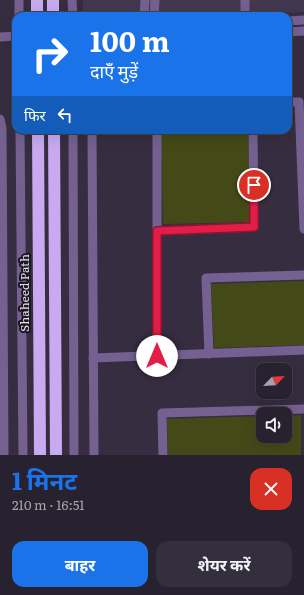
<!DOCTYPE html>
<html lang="hi">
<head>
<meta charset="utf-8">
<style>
	body { margin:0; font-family:Literata,"Noto Sans Devanagari",serif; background:#342f3c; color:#f1f3f6; height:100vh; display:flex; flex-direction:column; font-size:15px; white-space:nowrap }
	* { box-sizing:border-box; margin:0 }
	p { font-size:13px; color:#a5a4ab }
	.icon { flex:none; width:22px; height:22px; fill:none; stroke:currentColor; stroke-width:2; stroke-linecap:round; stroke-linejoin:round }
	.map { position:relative; height:455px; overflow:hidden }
	.panel { display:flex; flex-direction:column; background:#282230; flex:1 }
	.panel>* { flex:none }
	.hud { position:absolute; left:12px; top:12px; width:280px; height:122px; border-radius:12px; box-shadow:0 4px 16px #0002,0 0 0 1px #443f4c; background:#1a73e8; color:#fff; overflow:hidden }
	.needle { width:26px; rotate:65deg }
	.controls { position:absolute; left:256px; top:363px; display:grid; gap:8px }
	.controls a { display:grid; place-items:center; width:36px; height:36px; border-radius:8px; background:#282230; box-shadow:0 4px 16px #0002,0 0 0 1px #443f4c; font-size:20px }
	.pin { position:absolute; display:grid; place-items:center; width:34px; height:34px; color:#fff; margin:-17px; border:2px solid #fff; border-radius:50%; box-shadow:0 1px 4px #0007 }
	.me { position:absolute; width:44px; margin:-22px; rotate:0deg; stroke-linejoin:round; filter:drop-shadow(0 0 3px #0008) }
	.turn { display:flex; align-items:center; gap:14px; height:84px; padding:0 12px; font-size:18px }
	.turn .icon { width:52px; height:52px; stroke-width:2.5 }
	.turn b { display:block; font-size:28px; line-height:34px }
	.then { display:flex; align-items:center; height:38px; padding:0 12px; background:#0003; gap:8px; font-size:15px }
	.round { display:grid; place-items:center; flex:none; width:42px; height:42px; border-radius:12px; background:#342f3c }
	.headline { display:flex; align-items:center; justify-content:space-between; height:68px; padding:0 12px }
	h1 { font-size:24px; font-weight:700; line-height:30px; color:#1a73e8 }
	.cta { display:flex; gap:8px; margin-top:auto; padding:8px 12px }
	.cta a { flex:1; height:46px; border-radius:12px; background:#1a73e8; color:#fff; font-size:16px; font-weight:700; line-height:46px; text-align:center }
	.cta a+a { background:#342f3c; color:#f1f3f6 }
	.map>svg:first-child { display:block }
	.built { fill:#41374f }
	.green { fill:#444918 }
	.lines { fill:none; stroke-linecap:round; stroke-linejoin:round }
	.minor { stroke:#756191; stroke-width:9 }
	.highway { stroke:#c8aaf1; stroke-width:12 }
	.route-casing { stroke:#92132f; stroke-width:10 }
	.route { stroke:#e11d48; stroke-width:7 }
	.labels { text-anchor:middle; stroke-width:4; stroke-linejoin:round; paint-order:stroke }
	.street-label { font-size:12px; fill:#e4dfeb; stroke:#1c1821 }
</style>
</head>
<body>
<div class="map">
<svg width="304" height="455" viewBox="0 0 304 455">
	<rect width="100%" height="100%" fill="#362e40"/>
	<polygon class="built" points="83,0 304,0 304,12 224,16 83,16"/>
	<g class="green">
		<polygon points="161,130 248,130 250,222 163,224"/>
		<polygon points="304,281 304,345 214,348 211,284"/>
		<polygon points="301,415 301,455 168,455 167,419 263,416 263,436 285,436 285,416"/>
	</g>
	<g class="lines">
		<g class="minor">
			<polyline points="19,0 19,16"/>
			<polyline points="72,0 73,16"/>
			<polyline points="144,16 145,0"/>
			<polyline points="154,16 155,0"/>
			<polyline points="245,16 245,0"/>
			<polyline points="288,21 304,20"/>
			<polyline points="288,32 304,31"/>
			<polyline points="0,37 16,36"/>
			<polyline points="288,102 299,102 304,229"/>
			<polyline points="0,119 2,128 4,455"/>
			<polyline points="20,130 23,455"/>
			<polyline points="73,130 74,455"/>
			<polyline points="92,130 94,455"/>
			<polyline points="157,231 254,227 253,130"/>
			<polyline points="209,354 206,278 304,275"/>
			<polyline points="157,356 157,130"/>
			<polyline points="93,358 304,350"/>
			<polyline points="163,455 162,413 304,409"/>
		</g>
		<g class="highway">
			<polyline points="37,0 37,16"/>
			<polyline points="53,16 53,0"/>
			<polyline points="38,130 40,455"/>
			<polyline points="54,130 56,455"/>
		</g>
	</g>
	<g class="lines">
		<g class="route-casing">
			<polyline id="route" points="157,356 157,231 254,227 254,185"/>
		</g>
		<use href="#route" class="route"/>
	</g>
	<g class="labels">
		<g class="street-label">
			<text transform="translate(25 293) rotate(-90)" y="4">Shaheed Path</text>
		</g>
	</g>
</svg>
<div class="controls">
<a><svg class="needle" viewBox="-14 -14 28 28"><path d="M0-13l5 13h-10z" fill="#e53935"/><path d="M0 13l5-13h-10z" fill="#a5a4ab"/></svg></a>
<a><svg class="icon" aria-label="sound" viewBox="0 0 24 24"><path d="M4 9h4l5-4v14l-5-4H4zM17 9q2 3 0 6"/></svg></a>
</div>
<div class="pin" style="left:254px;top:185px;background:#d93025"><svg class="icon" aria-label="arrive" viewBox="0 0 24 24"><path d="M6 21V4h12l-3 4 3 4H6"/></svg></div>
<svg class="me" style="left:157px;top:356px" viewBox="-20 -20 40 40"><circle r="19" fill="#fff"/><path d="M0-13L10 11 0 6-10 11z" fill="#e11d48"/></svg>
<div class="hud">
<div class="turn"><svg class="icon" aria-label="right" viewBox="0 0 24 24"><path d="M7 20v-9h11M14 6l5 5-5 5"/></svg><div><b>100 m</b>दाएँ मुड़ें</div></div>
<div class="then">फिर<svg class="icon" aria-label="left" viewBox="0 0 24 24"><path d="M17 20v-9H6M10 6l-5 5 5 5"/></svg></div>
</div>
</div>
<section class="panel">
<div class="headline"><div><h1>1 मिनट</h1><p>210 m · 16:51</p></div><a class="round" style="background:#d93025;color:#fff"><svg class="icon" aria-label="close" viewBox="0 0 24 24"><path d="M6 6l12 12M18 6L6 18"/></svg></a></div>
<div class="cta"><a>बाहर</a><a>शेयर करें</a></div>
</section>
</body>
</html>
